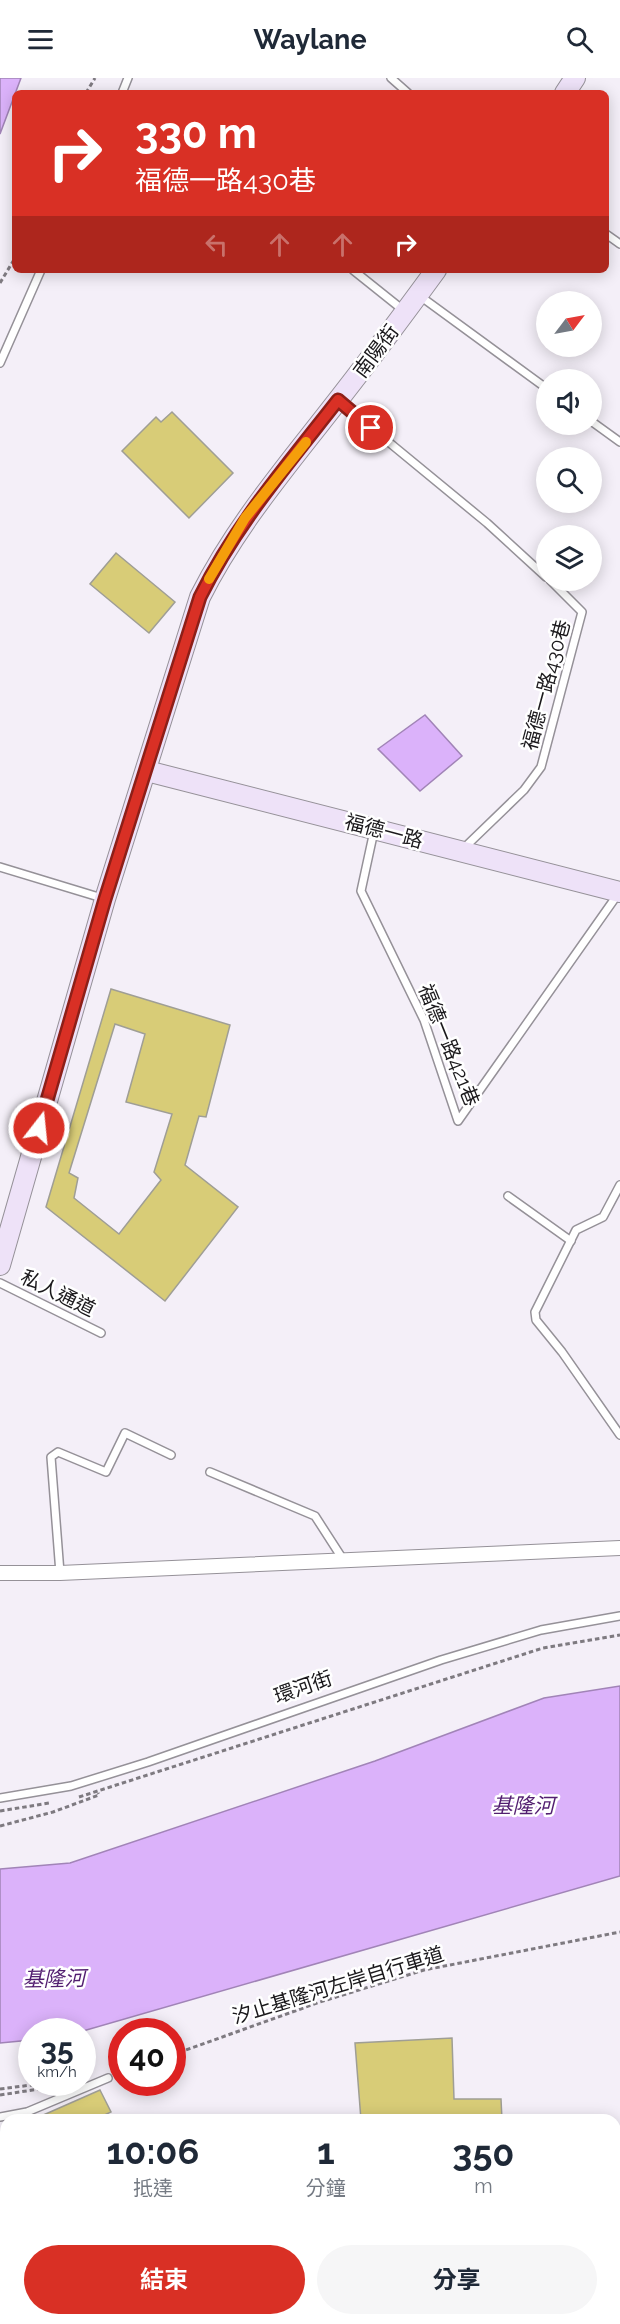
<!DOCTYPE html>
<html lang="zh-TW">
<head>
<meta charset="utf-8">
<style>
	body { margin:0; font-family:Raleway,"Noto Sans TC",sans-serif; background:#f6f6f7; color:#1f2937; height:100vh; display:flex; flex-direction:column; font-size:22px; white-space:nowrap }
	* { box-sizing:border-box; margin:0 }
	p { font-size:20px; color:#747a83 }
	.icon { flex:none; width:33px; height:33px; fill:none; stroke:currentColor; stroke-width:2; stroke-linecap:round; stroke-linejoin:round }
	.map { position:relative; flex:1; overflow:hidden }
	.panel { position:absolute; left:0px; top:2036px; width:621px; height:212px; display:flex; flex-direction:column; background:#fff; border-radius:18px 18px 0 0; box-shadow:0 3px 15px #0003 }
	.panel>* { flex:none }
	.guide { position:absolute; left:12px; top:12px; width:597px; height:183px; border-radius:9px; box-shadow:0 3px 15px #0003; background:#d93025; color:#fff; overflow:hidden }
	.needle { width:39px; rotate:58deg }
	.controls { position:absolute; left:536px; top:213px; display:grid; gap:12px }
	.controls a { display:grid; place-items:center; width:66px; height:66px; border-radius:50%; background:#fff; box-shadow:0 3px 15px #0003; font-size:30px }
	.speed { position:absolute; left:18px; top:1940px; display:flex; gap:12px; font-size:30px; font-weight:700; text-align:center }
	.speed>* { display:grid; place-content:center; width:78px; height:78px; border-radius:50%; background:#fff; box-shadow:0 3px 15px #0003; line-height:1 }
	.speed small { font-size:15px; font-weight:400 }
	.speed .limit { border:9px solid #d22; background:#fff; color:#111 }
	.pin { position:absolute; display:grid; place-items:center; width:51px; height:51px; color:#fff; margin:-26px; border:3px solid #fff; border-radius:50%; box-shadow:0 2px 6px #0007 }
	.me { position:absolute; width:66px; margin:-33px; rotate:16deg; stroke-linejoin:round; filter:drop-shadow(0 0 4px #0008) }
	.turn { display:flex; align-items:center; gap:21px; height:126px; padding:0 24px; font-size:27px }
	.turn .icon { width:78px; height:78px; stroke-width:2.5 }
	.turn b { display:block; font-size:42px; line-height:51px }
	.lanes { display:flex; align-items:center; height:57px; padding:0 24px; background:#0003; justify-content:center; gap:30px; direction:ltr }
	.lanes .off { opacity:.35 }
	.eta { display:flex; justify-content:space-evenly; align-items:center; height:102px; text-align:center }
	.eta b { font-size:36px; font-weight:700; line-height:42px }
	.cta { display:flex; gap:12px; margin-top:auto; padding:12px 24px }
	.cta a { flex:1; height:69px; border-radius:36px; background:#d93025; color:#fff; font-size:24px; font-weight:700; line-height:69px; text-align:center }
	.cta a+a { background:#f6f6f7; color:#1f2937 }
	header { display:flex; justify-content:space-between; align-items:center; height:78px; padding:0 24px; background:#fff; font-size:27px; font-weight:700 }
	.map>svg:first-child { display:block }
	.water { fill:#dbb2fa; stroke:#a184b7; stroke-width:1.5 }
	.building { fill:#d8cc77; stroke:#9f9e95; stroke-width:1.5; fill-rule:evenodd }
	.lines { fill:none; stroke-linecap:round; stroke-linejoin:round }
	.lane-casing { stroke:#959198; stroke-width:10 }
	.street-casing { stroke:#959198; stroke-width:16 }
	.secondary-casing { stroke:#959198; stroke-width:22 }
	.path { stroke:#7e7a80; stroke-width:3; stroke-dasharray:4.5 3; stroke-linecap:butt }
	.lane { stroke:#fff; stroke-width:7 }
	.street { stroke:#fff; stroke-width:14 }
	.secondary { stroke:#eee2f8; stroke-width:20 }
	.route-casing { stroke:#8d1f18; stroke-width:15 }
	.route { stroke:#d93025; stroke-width:10 }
	.slow { stroke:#f59e0b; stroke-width:10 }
	.labels { text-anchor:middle; stroke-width:5; stroke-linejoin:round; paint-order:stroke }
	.street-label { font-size:20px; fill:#1a181b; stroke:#fff }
	.water-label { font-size:21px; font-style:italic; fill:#521e70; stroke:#fff }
</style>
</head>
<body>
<header><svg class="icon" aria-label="menu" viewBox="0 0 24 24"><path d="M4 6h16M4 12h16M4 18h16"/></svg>Waylane<svg class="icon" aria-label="search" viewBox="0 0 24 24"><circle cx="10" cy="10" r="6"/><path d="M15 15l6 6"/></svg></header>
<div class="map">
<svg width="620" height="2246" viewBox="0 0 620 2246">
	<rect width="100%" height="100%" fill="#f4eff8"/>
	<g class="water">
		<polygon points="0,0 21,0 0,56"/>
		<polygon points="425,637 462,678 420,713 378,671"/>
		<polygon points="620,1608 620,1798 83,1953 32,1953 31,1962 0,1965 0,1791 70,1785 375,1683 544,1620"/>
	</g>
	<g class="building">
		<polygon points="172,334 233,395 189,440 122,373 156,339 161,344"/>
		<polygon points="116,475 175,524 149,555 90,506"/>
		<path d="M111,911L230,947L206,1039L199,1038L185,1087L238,1129L165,1223L46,1129ZM115,946L145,956L126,1024L172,1036L154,1094L161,1102L119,1156L74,1120L78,1100L69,1095Z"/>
		<polygon points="452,1960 454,2021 501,2021 502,2042 361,2042 355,1965"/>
		<polygon points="100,2012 111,2034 94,2042 32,2042"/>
	</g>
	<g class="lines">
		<g class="lane-casing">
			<g id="lane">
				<polyline points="391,0 408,15"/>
				<polyline points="122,15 128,0"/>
				<polyline points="606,156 620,166"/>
				<polyline points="353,192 403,232"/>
				<polyline points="420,218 546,310"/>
				<polyline points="0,285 41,192"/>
				<polyline points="340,324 487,445 546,499"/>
				<polyline points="591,343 620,364"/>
				<polyline points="374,753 361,813 424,942 458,1043 618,816"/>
				<polyline points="464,770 524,712 541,689 582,534 550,502"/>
				<polyline points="0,789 102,820"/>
				<polyline points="620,1107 603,1139 576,1152 535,1234 536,1242 562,1274 620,1357"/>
				<polyline points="508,1118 571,1163"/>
				<polyline points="0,1205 101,1255"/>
				<polyline points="210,1394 315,1438 344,1483"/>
				<polyline points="60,1495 51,1379 58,1374 106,1394 125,1355 171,1377"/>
				<polyline points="0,1720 71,1708 148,1684 441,1582 541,1552 620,1538"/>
				<polyline points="0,2039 27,2034 108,2000"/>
			</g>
		</g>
		<g class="street-casing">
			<polyline id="street" points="0,1495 60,1495 620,1470"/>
		</g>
		<g class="secondary-casing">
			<g id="secondary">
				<polyline points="565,15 575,0"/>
				<polyline points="147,693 620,814"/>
				<path d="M0,1187L105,821L200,519C234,451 282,394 328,335C365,288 401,240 436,192"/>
			</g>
		</g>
		<g class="path">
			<polyline points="86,15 95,0"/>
			<polyline points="0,205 15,180"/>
			<polyline points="79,1719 543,1570 620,1557"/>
			<polyline points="0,1733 49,1725"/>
			<polyline points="0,1748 53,1734 99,1717 98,1715"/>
			<polyline points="172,1977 320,1924 424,1892 620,1854"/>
			<polyline points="0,2011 55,2004"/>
			<polyline points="0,2017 59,2008"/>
		</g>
		<use href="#lane" class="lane"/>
		<use href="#street" class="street"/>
		<use href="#secondary" class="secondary"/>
	</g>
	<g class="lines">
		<g class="route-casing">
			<path id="route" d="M39,1050L105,821L200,519C236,446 288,386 338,322L371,350"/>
		</g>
		<use href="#route" class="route"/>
		<polyline class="slow" points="209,501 245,440 306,364"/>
	</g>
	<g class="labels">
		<g class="street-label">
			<text transform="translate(376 273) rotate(-53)" y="7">南陽街</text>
			<text transform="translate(546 607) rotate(-75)" y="7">福德一路430巷</text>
			<text transform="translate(384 753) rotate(15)" y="7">福德一路</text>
			<text transform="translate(449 967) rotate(68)" y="7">福德一路421巷</text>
			<text transform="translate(58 1215) rotate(26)" y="7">私人通道</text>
			<text transform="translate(303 1609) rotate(-19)" y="7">環河街</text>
			<text transform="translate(338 1907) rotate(-17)" y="7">汐止基隆河左岸自行車道</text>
		</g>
		<g class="water-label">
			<text x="523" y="1735">基隆河</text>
			<text transform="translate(54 1901) rotate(-1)" y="7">基隆河</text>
		</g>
	</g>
</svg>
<div class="controls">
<a><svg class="needle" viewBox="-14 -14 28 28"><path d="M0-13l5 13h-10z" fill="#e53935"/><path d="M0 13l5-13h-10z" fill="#747a83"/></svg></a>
<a><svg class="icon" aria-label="sound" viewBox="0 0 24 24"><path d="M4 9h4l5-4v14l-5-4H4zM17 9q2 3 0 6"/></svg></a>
<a><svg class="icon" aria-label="search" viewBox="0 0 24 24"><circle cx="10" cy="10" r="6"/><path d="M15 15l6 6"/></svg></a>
<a><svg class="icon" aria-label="layers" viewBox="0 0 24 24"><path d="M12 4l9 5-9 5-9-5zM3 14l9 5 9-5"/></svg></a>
</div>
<div class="speed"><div>35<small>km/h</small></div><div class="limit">40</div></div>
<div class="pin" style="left:371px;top:350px;background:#d93025"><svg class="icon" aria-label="arrive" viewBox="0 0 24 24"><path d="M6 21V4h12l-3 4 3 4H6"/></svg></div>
<svg class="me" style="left:39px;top:1050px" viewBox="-20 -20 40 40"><circle r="17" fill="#d93025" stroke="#fff" stroke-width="3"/><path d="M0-11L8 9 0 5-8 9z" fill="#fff"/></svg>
<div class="guide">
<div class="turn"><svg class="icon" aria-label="right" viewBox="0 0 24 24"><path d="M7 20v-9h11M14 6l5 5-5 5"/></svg><div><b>330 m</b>福德一路430巷</div></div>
<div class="lanes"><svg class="icon off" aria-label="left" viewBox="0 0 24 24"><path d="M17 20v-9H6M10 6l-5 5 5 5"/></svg><svg class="icon off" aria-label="ahead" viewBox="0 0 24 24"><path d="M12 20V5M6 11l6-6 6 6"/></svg><svg class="icon off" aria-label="ahead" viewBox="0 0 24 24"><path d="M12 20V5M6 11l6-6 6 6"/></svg><svg class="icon" aria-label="right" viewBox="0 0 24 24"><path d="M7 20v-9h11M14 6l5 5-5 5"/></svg></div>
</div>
<section class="panel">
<div class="eta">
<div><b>10:06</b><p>抵達</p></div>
<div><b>1</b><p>分鐘</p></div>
<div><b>350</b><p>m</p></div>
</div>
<div class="cta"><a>結束</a><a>分享</a></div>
</section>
</div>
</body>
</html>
